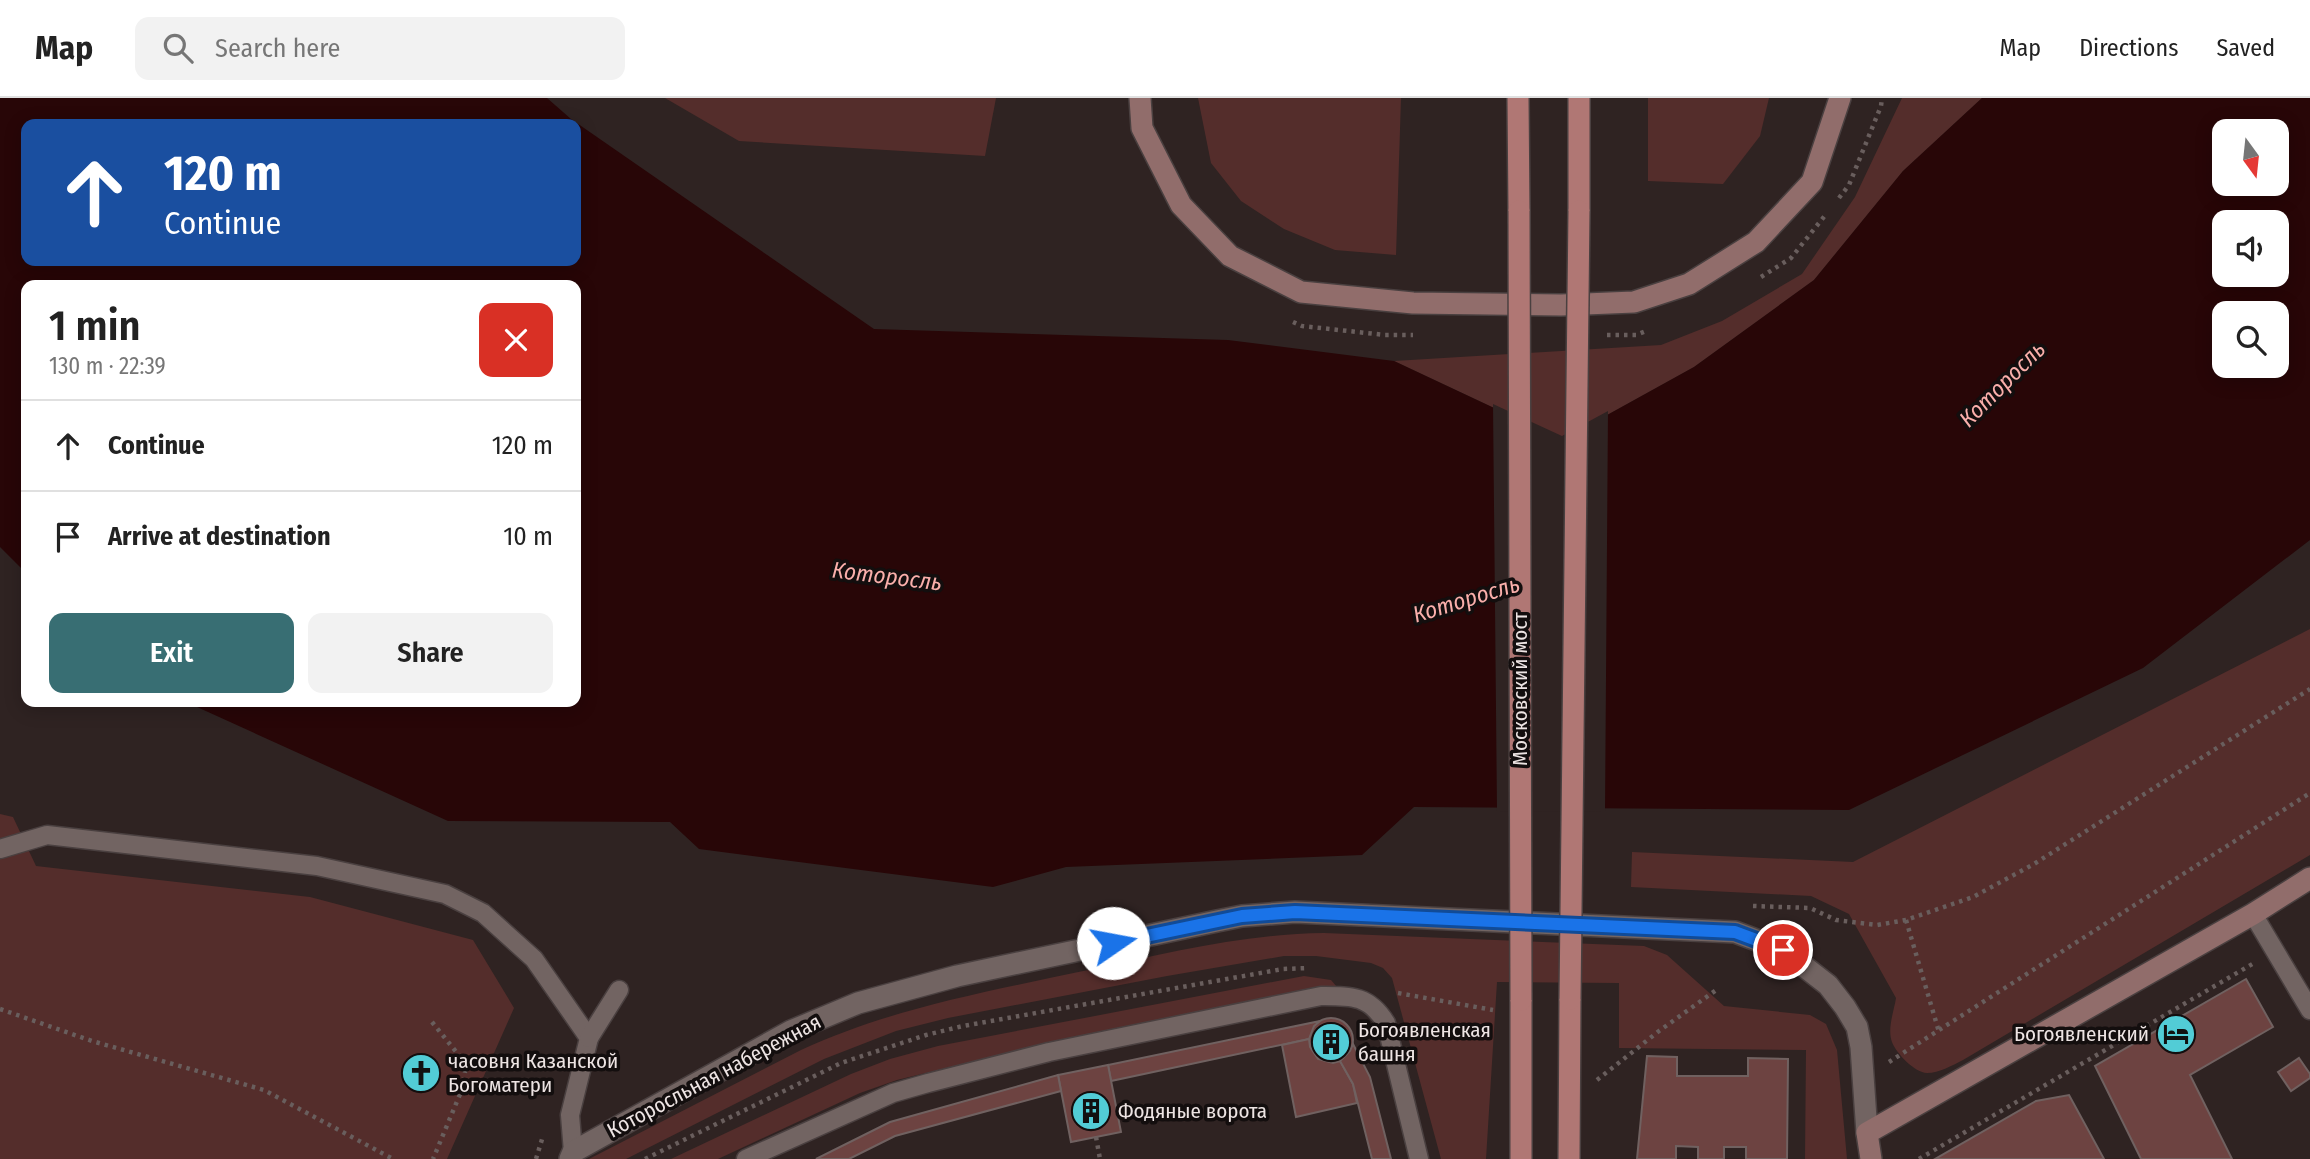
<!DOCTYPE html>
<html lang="en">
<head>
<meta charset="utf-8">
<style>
	body { margin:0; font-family:"Fira Sans Condensed",sans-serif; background:#f2f2f2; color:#222; height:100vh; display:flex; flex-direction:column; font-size:26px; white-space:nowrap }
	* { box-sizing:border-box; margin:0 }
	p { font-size:23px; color:#767676 }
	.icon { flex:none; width:38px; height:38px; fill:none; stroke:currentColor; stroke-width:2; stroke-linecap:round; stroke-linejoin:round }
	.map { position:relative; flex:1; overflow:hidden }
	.details { position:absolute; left:21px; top:182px; width:560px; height:427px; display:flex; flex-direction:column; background:#fff; border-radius:14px; box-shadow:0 4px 18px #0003 }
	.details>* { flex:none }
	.top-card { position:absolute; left:21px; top:21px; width:560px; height:147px; border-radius:14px; box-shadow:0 4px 18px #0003; background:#1a4fa0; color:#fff; overflow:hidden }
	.needle { width:46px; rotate:165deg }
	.fabs { position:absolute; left:2212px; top:21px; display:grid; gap:14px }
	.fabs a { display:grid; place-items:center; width:77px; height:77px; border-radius:14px; background:#fff; box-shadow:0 4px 18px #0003; font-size:35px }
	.pin { position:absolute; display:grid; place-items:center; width:60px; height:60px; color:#fff; margin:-30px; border:4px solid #fff; border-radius:50%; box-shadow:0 2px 7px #0007 }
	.me { position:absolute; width:77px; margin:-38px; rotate:78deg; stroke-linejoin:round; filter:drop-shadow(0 0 5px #0008) }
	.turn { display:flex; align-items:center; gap:24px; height:147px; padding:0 28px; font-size:32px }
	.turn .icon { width:91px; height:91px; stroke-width:2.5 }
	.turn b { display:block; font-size:49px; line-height:60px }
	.round { display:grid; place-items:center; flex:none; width:74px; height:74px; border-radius:14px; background:#f2f2f2 }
	.headline { display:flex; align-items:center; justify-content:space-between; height:119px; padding:0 28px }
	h1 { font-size:42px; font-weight:600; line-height:52px }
	.primary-button { display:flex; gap:14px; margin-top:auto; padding:14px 28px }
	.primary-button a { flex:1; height:80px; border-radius:14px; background:#386e73; color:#fff; font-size:28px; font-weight:600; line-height:80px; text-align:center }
	.primary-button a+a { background:#f2f2f2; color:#222 }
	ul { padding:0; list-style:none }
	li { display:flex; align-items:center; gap:21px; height:91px; padding:0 28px; border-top:2px solid #e0e0e0 }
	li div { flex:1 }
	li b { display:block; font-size:26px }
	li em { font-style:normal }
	header { display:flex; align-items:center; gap:42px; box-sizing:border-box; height:98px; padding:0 35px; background:#fff; border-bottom:2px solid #e0e0e0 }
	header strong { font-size:33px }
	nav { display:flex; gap:38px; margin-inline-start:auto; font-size:24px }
	.search { width:490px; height:63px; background:#f2f2f2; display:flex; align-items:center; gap:18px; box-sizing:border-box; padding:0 24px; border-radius:14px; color:#767676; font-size:26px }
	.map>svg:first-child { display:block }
	.green { fill:#542d2b }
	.water { fill:#280607; fill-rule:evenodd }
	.pier { fill:#2f2322 }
	.building { fill:#6d4341; stroke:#706160; stroke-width:2 }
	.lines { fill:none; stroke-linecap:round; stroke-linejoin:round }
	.lane-casing { stroke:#4a4040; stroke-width:21 }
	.street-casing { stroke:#4a4040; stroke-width:24 }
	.secondary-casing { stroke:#4a4040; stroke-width:24 }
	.primary-casing { stroke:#4a4040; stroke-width:24 }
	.path { stroke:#695e5d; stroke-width:4.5; stroke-dasharray:3.5 5; stroke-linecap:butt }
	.lane { stroke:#726462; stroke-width:18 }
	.street { stroke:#726462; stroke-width:21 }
	.secondary { stroke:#916d6b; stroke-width:21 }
	.primary { stroke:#b07774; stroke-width:21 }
	.primary-bridge-casing { stroke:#4a4040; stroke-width:24; stroke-linecap:butt }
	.primary-bridge { stroke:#b07774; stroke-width:21 }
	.route-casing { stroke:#114b97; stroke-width:18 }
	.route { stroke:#1a73e8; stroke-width:12 }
	.labels { text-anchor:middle; stroke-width:7; stroke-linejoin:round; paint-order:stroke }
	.street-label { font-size:21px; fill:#ede4e3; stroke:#130e0e }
	.poi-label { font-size:21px; fill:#ede4e3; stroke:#130e0e; text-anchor:start }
	.water-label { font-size:23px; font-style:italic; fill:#faafab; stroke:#130e0e }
</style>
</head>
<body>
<header>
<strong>Map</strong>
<div class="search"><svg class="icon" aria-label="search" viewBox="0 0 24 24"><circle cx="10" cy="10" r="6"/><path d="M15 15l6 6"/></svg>Search here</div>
<nav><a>Map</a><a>Directions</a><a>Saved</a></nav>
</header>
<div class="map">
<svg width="2310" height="1061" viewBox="0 0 2310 1061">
	<rect width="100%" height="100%" fill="#2f2322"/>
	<g class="green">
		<polygon points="665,0 996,0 985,58 739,43"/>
		<polygon points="1198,0 1401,0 1396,157 1335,152 1284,131 1241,103 1211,65"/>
		<polygon points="1648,0 1769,0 1760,38 1723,86 1648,83"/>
		<polygon points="1902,0 1982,0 1903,73 1814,182 1694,269 1562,342 1394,263 1661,247 1722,223 1802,176 1855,99"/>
		<path d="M2310,531V757L1963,962C1953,967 1939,975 1927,975C1915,975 1896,955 1892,944C1887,931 1894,913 1896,900L1849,816L1811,798L1631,789L1632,754L1853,764Z"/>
		<polygon points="0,716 13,719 36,768 310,799 473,842 514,910 447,1061 0,1061"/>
		<path d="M1324,835L1644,848L1667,857L1724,908L1810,917L1826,926L1837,952L1847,1061H1805L1806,952L1619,950V885L1497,884L1486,1061H1441L1392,880L1383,870L1371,865L1316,858H1284L1167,878L948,920L896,933L824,961L626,1061H589L801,952C892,910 990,893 1088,872C1168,855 1242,836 1324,835Z"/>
		<polygon points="1304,878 1331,882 1337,889 1315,890 1049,945 897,982 860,995 718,1061 671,1061 851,976 890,961 938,948"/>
	</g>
	<path class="water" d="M0,0H547L571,21L874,231L1228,242L1394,263L1562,342L1694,269L1814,182L1903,73L1982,0H2310V442L2143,570L1849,712L1414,709L1362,757L1066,769L993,789L699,751L670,724L448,723L186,604H576V187H26V475L0,449ZM26,26H576V163H26ZM2224,33H2277V86H2224ZM2224,124H2277V177H2224ZM2224,215H2277V268H2224Z"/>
	<polygon class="pier" points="1493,306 1562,338 1608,313 1605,714 1497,713"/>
	<g class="building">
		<polygon points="2246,881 2273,929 2190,977 2232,1061 2141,1061 2095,968"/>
		<circle cx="1331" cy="942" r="22"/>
		<polygon points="1320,923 1314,928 1309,941 1111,983 1108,967"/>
		<polygon points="1309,941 1310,949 1318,961 1333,965 1340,963 1353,986 1357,1005 1296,1019 1282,947"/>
		<polygon points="1353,946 1370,979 1391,1061 1372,1061 1353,986 1340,963 1350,953"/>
		<polygon points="1647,958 1677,959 1677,978 1748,978 1748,960 1788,961 1787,1061 1746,1061 1746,1049 1724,1049 1724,1061 1698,1061 1698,1049 1676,1048 1676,1061 1637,1061"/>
		<polygon points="2299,960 2310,976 2310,980 2291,993 2278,974"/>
		<polygon points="425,964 433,976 417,986 409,973"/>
		<polygon points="1108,967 1121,1034 1071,1044 1058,977"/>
		<polygon points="1058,977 1061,993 895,1038 849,1061 816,1061 890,1024"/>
		<polygon points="2069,997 2104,1061 1935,1061 2036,1003"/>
	</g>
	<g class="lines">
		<g class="lane-casing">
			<g id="lane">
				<polyline points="0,751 47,737 317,768 445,796 483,815 534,861 589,940 570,1017 573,1054"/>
				<polyline points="2253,816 2310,912"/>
				<polyline points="589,940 619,892"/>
				<path d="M746,1061L893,995L928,985L1049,954L1321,898C1351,898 1369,897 1386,925L1419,1061"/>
			</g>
		</g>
		<g class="street-casing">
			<polyline id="street" points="570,1061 573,1054 791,933 858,905 957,878 1217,823 1242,818 1295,814 1735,834 1783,852 1828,887 1845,909 1857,929 1861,949 1867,1035"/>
		</g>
		<g class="secondary-casing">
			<g id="secondary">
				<polyline points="1140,0 1142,30 1181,107 1230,158 1301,194 1413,205 1561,207 1634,204 1689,186 1756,144 1812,84 1840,0"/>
				<polyline points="1871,1061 1867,1035 2253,816 2310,780"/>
			</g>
		</g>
		<g class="primary-casing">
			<g id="primary">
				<polyline points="1518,0 1519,113"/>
				<polyline points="1579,113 1579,0"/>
				<polyline points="1521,902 1521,1061"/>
				<polyline points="1569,1061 1570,901"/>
			</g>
		</g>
		<g class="path">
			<polyline points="1839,100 1849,87 1881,8 1882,0"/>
			<polyline points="1761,179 1791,160 1827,115"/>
			<polyline points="1293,224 1302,228 1385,237 1413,237"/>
			<polyline points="1607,237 1636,237 1646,233"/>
			<polyline points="1753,808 1810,810 1836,822 1877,827 1906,822 1973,799 2034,766 2310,591"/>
			<polyline points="1906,822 1939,934"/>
			<polyline points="1398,895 1493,912"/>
			<polyline points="0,911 92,943 264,992 393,1061"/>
			<polyline points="432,924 466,966 463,989 433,1061"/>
			<polyline points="1889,964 2310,695"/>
			<polyline points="1597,982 1659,933 1719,890"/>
			<polyline points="1096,1039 1100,1061"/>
			<polyline points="536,1061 543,1038"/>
			<polyline points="645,1061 841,965 926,937 963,928 1283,871 1308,870"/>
			<polyline points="1919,1061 2254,865"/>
		</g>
		<use href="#lane" class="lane"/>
		<use href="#street" class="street"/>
		<use href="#secondary" class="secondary"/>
		<use href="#primary" class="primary"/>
		<g class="primary-bridge-casing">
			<g id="primary-bridge">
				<polyline points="1519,113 1521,902"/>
				<polyline points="1570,901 1579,113"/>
			</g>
		</g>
		<use href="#primary-bridge" class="primary-bridge"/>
	</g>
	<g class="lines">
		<g class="route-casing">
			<polyline id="route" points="1113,845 1242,818 1295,814 1735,834 1783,852"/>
		</g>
		<use href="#route" class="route"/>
	</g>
	<defs>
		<g id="hotel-disc" transform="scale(2.0125)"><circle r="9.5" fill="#52ccd6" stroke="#130e0e"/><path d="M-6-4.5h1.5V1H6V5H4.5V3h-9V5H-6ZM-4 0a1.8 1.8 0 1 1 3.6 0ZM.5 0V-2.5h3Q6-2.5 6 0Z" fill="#111"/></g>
		<g id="building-disc" transform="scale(2.0125)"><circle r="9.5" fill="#52ccd6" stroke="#130e0e"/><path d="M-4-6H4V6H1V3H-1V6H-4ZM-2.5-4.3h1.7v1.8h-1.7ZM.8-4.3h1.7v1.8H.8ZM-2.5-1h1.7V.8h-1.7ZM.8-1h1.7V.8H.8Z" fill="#111"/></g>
		<g id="church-disc" transform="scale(2.0125)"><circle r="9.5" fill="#52ccd6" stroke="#130e0e"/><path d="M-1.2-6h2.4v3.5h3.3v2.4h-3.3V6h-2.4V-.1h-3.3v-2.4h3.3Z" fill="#111"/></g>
	</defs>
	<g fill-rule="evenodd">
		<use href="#hotel-disc" x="2176" y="936"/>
		<use href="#building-disc" x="1331" y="944"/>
		<use href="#church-disc" x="421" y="975"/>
		<use href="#building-disc" x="1091" y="1013"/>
	</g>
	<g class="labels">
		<g class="street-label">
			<text transform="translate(1520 591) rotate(-90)" y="7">Московский мост</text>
			<text transform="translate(714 978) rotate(-28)" y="7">Которосльная набережная</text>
		</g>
		<g class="poi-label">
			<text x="1358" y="939">Богоявленская<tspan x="1358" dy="24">башня</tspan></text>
			<text x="2149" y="943" text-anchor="end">Богоявленский</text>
			<text x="448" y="970">часовня Казанской<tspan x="448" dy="24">Богоматери</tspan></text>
			<text x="1118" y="1020">Фодяные ворота</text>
		</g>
		<g class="water-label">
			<text transform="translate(2002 286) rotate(-45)" y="8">Которосль</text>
			<text transform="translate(887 478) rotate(7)" y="8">Которосль</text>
			<text transform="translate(1466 501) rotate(-17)" y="8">Которосль</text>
		</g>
	</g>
</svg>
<div class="fabs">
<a><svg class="needle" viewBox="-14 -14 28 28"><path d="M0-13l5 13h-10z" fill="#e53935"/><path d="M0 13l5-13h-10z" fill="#767676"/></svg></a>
<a><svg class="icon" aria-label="sound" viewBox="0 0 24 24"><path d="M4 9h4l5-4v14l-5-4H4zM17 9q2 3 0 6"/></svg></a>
<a><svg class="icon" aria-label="search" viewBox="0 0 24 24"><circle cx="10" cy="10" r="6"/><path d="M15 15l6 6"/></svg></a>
</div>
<div class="pin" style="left:1783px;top:852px;background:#d93025"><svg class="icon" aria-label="arrive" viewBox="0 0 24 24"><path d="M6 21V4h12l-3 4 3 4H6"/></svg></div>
<svg class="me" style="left:1113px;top:845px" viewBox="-20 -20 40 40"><circle r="19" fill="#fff"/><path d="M0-13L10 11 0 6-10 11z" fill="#1a73e8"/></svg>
<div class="top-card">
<div class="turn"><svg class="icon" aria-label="ahead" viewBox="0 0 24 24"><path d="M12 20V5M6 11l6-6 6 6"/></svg><div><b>120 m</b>Continue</div></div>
</div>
<section class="details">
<div class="headline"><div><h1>1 min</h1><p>130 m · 22:39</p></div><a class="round" style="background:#d93025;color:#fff"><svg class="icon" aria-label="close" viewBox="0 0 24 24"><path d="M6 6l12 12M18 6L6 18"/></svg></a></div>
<ul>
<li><svg class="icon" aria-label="ahead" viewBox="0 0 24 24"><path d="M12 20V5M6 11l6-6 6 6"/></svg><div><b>Continue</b></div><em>120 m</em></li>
<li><svg class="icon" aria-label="arrive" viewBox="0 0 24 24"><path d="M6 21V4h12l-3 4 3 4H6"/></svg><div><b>Arrive at destination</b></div><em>10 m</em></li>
</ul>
<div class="primary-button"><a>Exit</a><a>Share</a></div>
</section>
</div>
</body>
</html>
